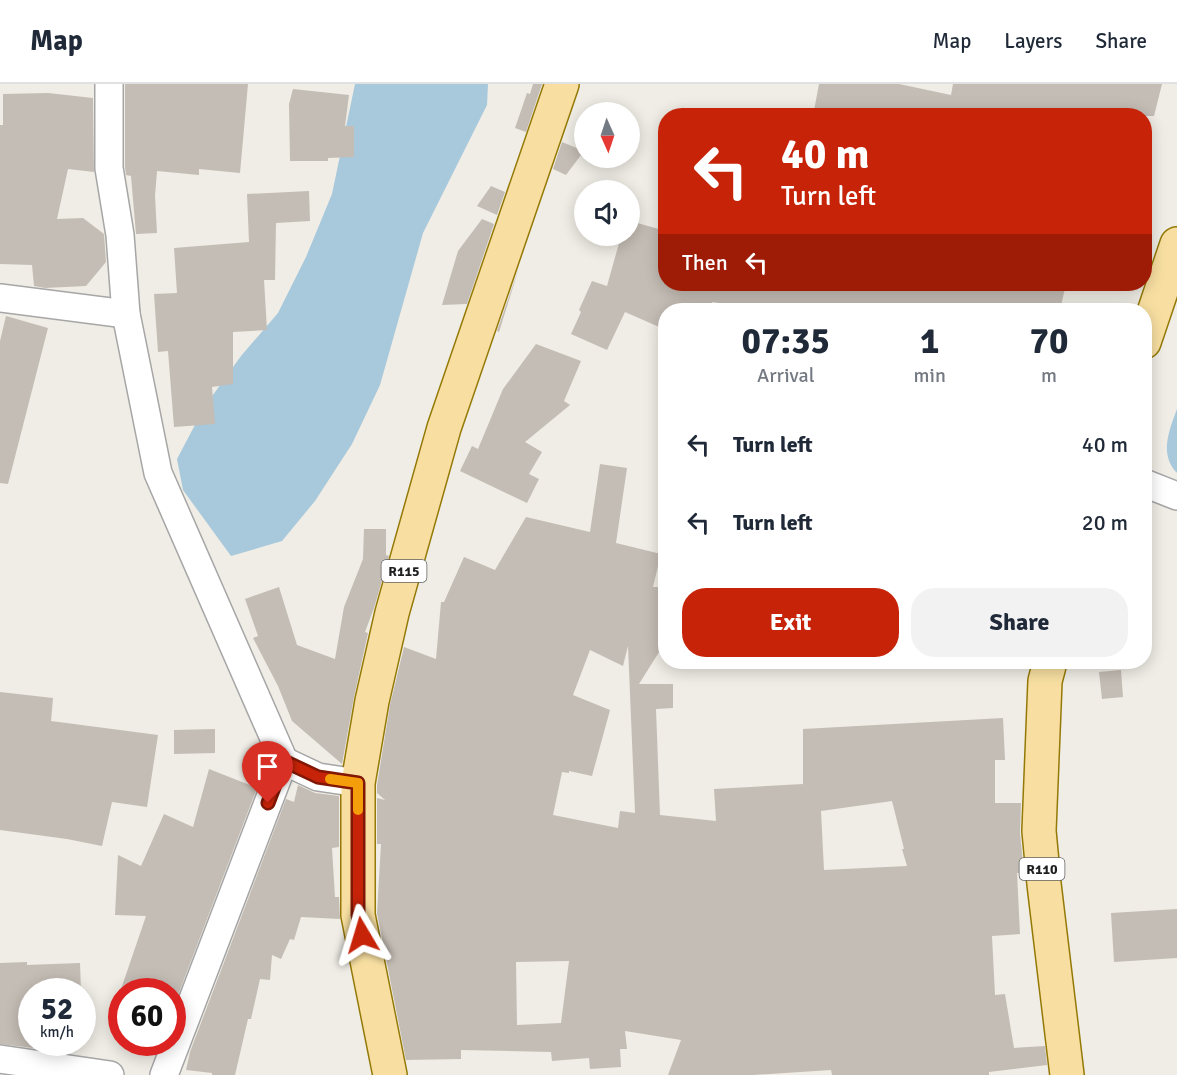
<!DOCTYPE html>
<html lang="en">
<head>
<meta charset="utf-8">
<style>
	body { margin:0; font-family:Signika,sans-serif; background:#f2f2f3; color:#1f2937; height:100vh; display:flex; flex-direction:column; font-size:22px; white-space:nowrap }
	* { box-sizing:border-box; margin:0 }
	p { font-size:20px; color:#747a83 }
	.icon { flex:none; width:33px; height:33px; fill:none; stroke:currentColor; stroke-width:2; stroke-linecap:round; stroke-linejoin:round }
	.map { position:relative; flex:1; overflow:hidden }
	.panel { position:absolute; left:658px; top:219px; width:494px; height:366px; display:flex; flex-direction:column; background:#fff; border-radius:24px; box-shadow:0 3px 15px #0003 }
	.panel>* { flex:none }
	.top-card { position:absolute; left:658px; top:24px; width:494px; height:183px; border-radius:24px; box-shadow:0 3px 15px #0003; background:#c62308; color:#fff; overflow:hidden }
	.needle { width:39px; rotate:177deg }
	.tools { position:absolute; left:574px; top:18px; display:grid; gap:12px }
	.tools a { display:grid; place-items:center; width:66px; height:66px; border-radius:50%; background:#fff; box-shadow:0 3px 15px #0003; font-size:30px }
	.speed { position:absolute; left:18px; top:894px; display:flex; gap:12px; font-size:30px; font-weight:700; text-align:center }
	.speed>* { display:grid; place-content:center; width:78px; height:78px; border-radius:50%; background:#fff; box-shadow:0 3px 15px #0003; line-height:1 }
	.speed small { font-size:15px; font-weight:400 }
	.speed .limit { border:9px solid #d22; background:#fff; color:#111 }
	.pin { position:absolute; display:grid; place-items:center; width:51px; height:51px; color:#fff; margin:-62px -26px; border-radius:50% 50% 50% 0; rotate:-45deg; box-shadow:0 0 6px #0007 }
	.pin .icon { rotate:45deg }
	.me { position:absolute; width:66px; margin:-33px; rotate:353deg; stroke-linejoin:round; filter:drop-shadow(0 0 4px #0008) }
	.turn { display:flex; align-items:center; gap:21px; height:126px; padding:0 24px; font-size:27px }
	.turn .icon { width:78px; height:78px; stroke-width:2.5 }
	.turn b { display:block; font-size:42px; line-height:51px }
	.then { display:flex; align-items:center; height:57px; padding:0 24px; background:#0003; gap:12px; font-size:22px }
	.eta { display:flex; justify-content:space-evenly; align-items:center; height:102px; text-align:center }
	.eta b { font-size:36px; font-weight:700; line-height:42px }
	.button { display:flex; gap:12px; margin-top:auto; padding:12px 24px }
	.button a { flex:1; height:69px; border-radius:24px; background:#c62308; color:#fff; font-size:24px; font-weight:700; line-height:69px; text-align:center }
	.button a+a { background:#f2f2f3; color:#1f2937 }
	ul { padding:0; list-style:none }
	li { display:flex; align-items:center; gap:18px; height:78px; padding:0 24px }
	li div { flex:1 }
	li b { display:block; font-size:22px }
	li em { font-style:normal }
	header { display:flex; align-items:center; gap:36px; box-sizing:border-box; height:84px; padding:0 30px; background:#fff; border-bottom:2px solid #e0e1e3 }
	header strong { font-size:28px }
	nav { display:flex; gap:33px; margin-inline-start:auto; font-size:21px }
	.map>svg:first-child { display:block }
	.water { fill:#a8c8db }
	.building { fill:#c4bdb5; fill-rule:evenodd }
	.lines { fill:none; stroke-linecap:round; stroke-linejoin:round }
	.minor-casing { stroke:#a6a6a6; stroke-width:30 }
	.primary-casing { stroke:#947906; stroke-width:36 }
	.minor { stroke:#fff; stroke-width:27 }
	.primary { stroke:#f8dfa1; stroke-width:33 }
	.route-casing { stroke:#811705; stroke-width:15 }
	.route { stroke:#c62308; stroke-width:10 }
	.slow { stroke:#f59e0b; stroke-width:10 }
	.labels { text-anchor:middle; stroke-width:4.5; stroke-linejoin:round; paint-order:stroke }
	.shield { fill:#fff; stroke:#626262; stroke-width:1.5 }
	.shield-label { font-size:14px; font-weight:bold; fill:#1f1f1f }
</style>
</head>
<body>
<header>
<strong>Map</strong>
<nav><a>Map</a><a>Layers</a><a>Share</a></nav>
</header>
<div class="map">
<svg width="1177" height="991" viewBox="0 0 1177 991">
	<rect width="100%" height="100%" fill="#efede5"/>
	<g class="water">
		<polygon points="355,0 488,0 487,21 423,149 380,301 352,360 315,417 282,457 231,472 183,406 177,375 205,322 241,272 278,229 306,173 332,110"/>
		<path d="M1177,325V389C1159,370 1169,347 1177,325Z"/>
	</g>
	<g class="building">
		<polygon points="125,0 248,0 240,89 199,85 199,91 157,87 155,112 157,149 136,150 131,92 126,91 125,83"/>
		<polygon points="533,0 542,0 526,48 515,44 527,9 530,10"/>
		<polygon points="819,0 899,0 951,11 953,0 1162,0 1154,32 813,32"/>
		<polygon points="293,5 349,11 345,42 354,42 354,73 328,74 328,77 290,77 289,20"/>
		<polygon points="48,9 93,14 94,88 68,85 57,135 83,134 104,150 106,178 86,202 45,204 34,202 32,181 0,180 0,41 3,41 3,10"/>
		<polygon points="562,58 584,67 566,91 553,85"/>
		<polygon points="491,102 505,108 497,131 477,122"/>
		<polygon points="309,107 310,137 276,139 275,196 264,196 267,246 233,248 233,300 212,303 215,340 174,343 168,267 158,268 154,210 177,209 174,164 249,158 247,110"/>
		<polygon points="482,135 494,140 467,220 442,221 458,167"/>
		<polygon points="630,137 666,147 666,200 1066,200 1060,226 777,226 712,218 709,226 666,226 666,246 625,228 607,266 571,250 581,228 579,226 592,197 607,202 621,152 630,152"/>
		<polygon points="519,184 499,248 497,247"/>
		<polygon points="6,232 48,244 8,400 0,399 0,257"/>
		<polygon points="536,260 581,277 564,317 570,321 525,358 542,368 529,390 539,395 527,419 460,387 472,362 478,365 503,305"/>
		<path d="M600,380L627,384L616,459L661,470L653,503H665L666,557L639,600H673V624L656,625L660,731L716,737L714,705L803,700V645L1003,634L1005,676H995V719H1021L1020,749L1024,789H1017L1020,850L992,852L995,911L1005,910L1014,964L1045,962L1047,981L989,988V991H832L831,986L753,991H668L681,956L625,947L627,965H620L621,983L590,985L589,974L552,977L551,968L461,966V975L406,976L377,829L381,760H377V714L385,716L377,709V701L390,621L404,563L436,575L441,518H444L464,473L495,486L526,433L590,448ZM628,562L635,729L620,727L618,744L553,731L562,688L569,689V687L592,692L610,626L573,611L590,566L623,582ZM892,717L904,765H902L907,782L824,786L821,727ZM569,877L561,939L517,941L516,878Z"/>
		<polygon points="364,445 386,445 386,471 389,472 374,524 365,548 368,549 354,613 342,680 292,637 278,602 253,554 258,552 245,515 279,503 297,561 335,575 344,523 363,475"/>
		<polygon points="1121,586 1123,613 1102,615 1099,588"/>
		<polygon points="0,608 53,614 51,637 158,651 147,723 112,718 102,762 67,755 0,746"/>
		<polygon points="215,645 215,669 174,670 174,646"/>
		<polygon points="209,685 257,704 175,919 172,918 172,908 120,908 146,832 115,831 118,771 141,782 164,730 193,743"/>
		<polygon points="298,701 315,709 339,712 339,763 332,764 335,813 339,813 340,835 301,833 294,856 290,855 281,875 272,871 270,896 260,895 251,935 248,935 235,991 212,991 212,989 186,986 190,968 286,715 294,718"/>
		<polygon points="1177,825 1177,874 1114,878 1111,829"/>
		<polygon points="27,878 27,881 80,879 81,908 29,908 33,964 0,960 0,879"/>
	</g>
	<g class="lines">
		<g class="minor-casing">
			<g id="minor">
				<polyline points="109,0 109,84 120,151 126,230 158,389 284,677 164,991"/>
				<polyline points="0,214 126,230"/>
				<polyline points="1144,399 1177,412"/>
				<polyline points="284,677 318,693 358,699"/>
				<polyline points="0,975 110,991"/>
			</g>
		</g>
		<g class="primary-casing">
			<g id="primary">
				<polyline points="1144,258 1177,160"/>
				<polyline points="1050,578 1045,597 1039,747 1044,800 1067,991"/>
				<polyline points="390,991 358,831 358,699 372,617 392,529 444,344 562,0"/>
			</g>
		</g>
		<use href="#minor" class="minor"/>
		<use href="#primary" class="primary"/>
	</g>
	<g class="lines">
		<g class="route-casing">
			<polyline id="route" points="268,719 284,677 318,693 358,699 358,831 362,851"/>
		</g>
		<use href="#route" class="route"/>
		<polyline class="slow" points="330,695 358,699 358,726"/>
	</g>
	<g class="labels">
		<g class="shield">
			<rect x="381.5" y="476" width="45" height="22" rx="4.5"/>
			<rect x="1019.5" y="774" width="45" height="22" rx="4.5"/>
		</g>
		<g class="shield-label">
			<text x="404" y="492">R115</text>
			<text x="1042" y="790">R110</text>
		</g>
	</g>
</svg>
<div class="tools">
<a><svg class="needle" viewBox="-14 -14 28 28"><path d="M0-13l5 13h-10z" fill="#e53935"/><path d="M0 13l5-13h-10z" fill="#747a83"/></svg></a>
<a><svg class="icon" aria-label="sound" viewBox="0 0 24 24"><path d="M4 9h4l5-4v14l-5-4H4zM17 9q2 3 0 6"/></svg></a>
</div>
<div class="speed"><div>52<small>km/h</small></div><div class="limit">60</div></div>
<div class="pin" style="left:268px;top:719px;background:#d93025"><svg class="icon" aria-label="arrive" viewBox="0 0 24 24"><path d="M6 21V4h12l-3 4 3 4H6"/></svg></div>
<svg class="me" style="left:362px;top:851px" viewBox="-20 -20 40 40"><path d="M0-17L14 15 0 8-14 15z" fill="#c62308" stroke="#fff" stroke-width="4"/></svg>
<div class="top-card">
<div class="turn"><svg class="icon" aria-label="left" viewBox="0 0 24 24"><path d="M17 20v-9H6M10 6l-5 5 5 5"/></svg><div><b>40 m</b>Turn left</div></div>
<div class="then">Then<svg class="icon" aria-label="left" viewBox="0 0 24 24"><path d="M17 20v-9H6M10 6l-5 5 5 5"/></svg></div>
</div>
<section class="panel">
<div class="eta">
<div><b>07:35</b><p>Arrival</p></div>
<div><b>1</b><p>min</p></div>
<div><b>70</b><p>m</p></div>
</div>
<ul>
<li><svg class="icon" aria-label="left" viewBox="0 0 24 24"><path d="M17 20v-9H6M10 6l-5 5 5 5"/></svg><div><b>Turn left</b></div><em>40 m</em></li>
<li><svg class="icon" aria-label="left" viewBox="0 0 24 24"><path d="M17 20v-9H6M10 6l-5 5 5 5"/></svg><div><b>Turn left</b></div><em>20 m</em></li>
</ul>
<div class="button"><a>Exit</a><a>Share</a></div>
</section>
</div>
</body>
</html>
